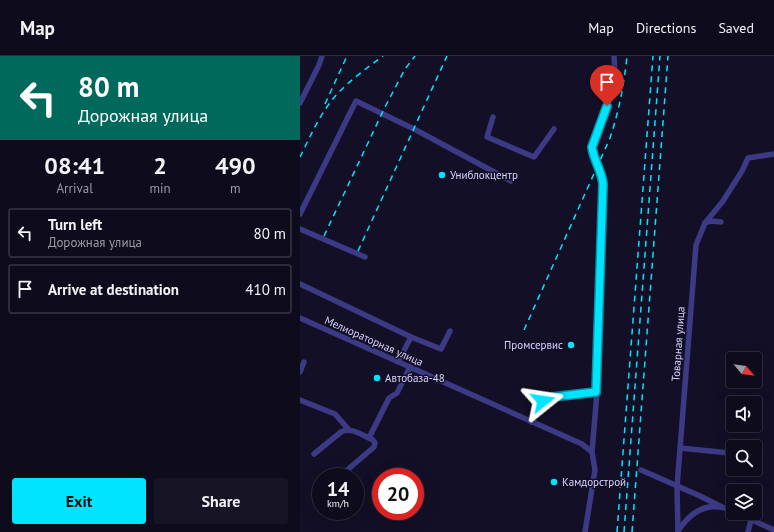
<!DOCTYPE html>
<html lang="en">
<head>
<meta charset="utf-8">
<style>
	body { margin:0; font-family:"PT Sans",sans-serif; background:#171425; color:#f1f3f6; height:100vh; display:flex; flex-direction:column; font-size:15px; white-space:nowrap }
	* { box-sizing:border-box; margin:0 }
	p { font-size:13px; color:#9b9ba3 }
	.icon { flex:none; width:22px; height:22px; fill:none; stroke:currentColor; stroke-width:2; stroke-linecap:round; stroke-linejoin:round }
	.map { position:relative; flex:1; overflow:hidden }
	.details { display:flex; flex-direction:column; background:#0e0b1c; width:300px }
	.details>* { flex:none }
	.banner { background:#00695c; color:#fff; overflow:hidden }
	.needle { width:26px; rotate:119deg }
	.tools { position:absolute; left:426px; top:296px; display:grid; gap:8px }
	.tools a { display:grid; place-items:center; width:36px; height:36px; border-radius:4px; background:#0e0b1c; box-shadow:0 4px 16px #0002,0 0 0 1px #2e2b3b; font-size:20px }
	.speed { position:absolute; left:12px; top:412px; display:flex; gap:8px; font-size:20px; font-weight:700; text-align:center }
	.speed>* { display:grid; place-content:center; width:52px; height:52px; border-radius:50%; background:#0e0b1c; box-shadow:0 4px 16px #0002,0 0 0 1px #2e2b3b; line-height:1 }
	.speed small { font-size:10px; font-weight:400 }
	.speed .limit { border:6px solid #d22; background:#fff; color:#111 }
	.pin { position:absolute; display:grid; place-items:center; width:34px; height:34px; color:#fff; margin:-41px -17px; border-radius:50% 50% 50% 0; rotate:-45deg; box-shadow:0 0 4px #0007 }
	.pin .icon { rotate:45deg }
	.me { position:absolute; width:44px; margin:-22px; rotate:75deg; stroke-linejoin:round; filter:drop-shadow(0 0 3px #0008) }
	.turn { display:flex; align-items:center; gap:14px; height:84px; padding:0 12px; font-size:18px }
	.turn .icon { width:52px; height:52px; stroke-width:2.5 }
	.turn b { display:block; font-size:28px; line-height:34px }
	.eta { display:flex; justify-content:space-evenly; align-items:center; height:68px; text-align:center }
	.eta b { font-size:24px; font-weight:800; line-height:28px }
	.cta { display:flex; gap:8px; margin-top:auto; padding:8px 12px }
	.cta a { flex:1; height:46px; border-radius:4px; background:#00e5ff; color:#111; font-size:16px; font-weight:800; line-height:46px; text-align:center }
	.cta a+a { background:#171425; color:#f1f3f6 }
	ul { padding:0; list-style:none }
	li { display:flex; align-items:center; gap:12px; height:50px; margin:0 8px 6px; padding:0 4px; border:2px solid #2e2b3b; border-radius:4px }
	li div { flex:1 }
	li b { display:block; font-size:15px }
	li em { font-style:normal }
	header { display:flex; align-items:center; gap:24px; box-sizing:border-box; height:56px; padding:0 20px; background:#0e0b1c; border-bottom:1px solid #2e2b3b }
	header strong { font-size:19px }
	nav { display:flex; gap:22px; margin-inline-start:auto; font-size:14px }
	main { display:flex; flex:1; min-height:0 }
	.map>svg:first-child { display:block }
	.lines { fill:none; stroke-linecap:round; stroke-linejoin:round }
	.minor { stroke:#3d3a85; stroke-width:5.5 }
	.rail { stroke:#00e5ff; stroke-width:1.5; stroke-dasharray:6 5; stroke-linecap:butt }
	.route-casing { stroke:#0095a6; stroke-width:10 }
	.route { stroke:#00e5ff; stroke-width:7 }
	.poi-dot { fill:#00e5ff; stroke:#130f26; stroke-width:1.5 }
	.labels { text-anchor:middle; stroke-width:3; stroke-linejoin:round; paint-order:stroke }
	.poi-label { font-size:11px; fill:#d9d4ff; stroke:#130f26; text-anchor:start }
	.street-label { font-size:11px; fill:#d9d4ff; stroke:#130f26 }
</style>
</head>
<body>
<header>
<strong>Map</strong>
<nav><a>Map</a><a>Directions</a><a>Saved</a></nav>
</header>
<main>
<section class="details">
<div class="banner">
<div class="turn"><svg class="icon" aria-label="left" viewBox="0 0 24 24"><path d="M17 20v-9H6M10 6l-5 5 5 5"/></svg><div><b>80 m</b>Дорожная улица</div></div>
</div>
<div class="eta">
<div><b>08:41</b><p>Arrival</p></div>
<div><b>2</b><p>min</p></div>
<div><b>490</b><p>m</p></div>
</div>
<ul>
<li><svg class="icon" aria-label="left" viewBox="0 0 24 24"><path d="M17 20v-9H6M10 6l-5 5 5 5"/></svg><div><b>Turn left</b><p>Дорожная улица</p></div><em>80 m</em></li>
<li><svg class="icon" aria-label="arrive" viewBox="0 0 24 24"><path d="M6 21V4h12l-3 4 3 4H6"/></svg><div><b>Arrive at destination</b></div><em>410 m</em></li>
</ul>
<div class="cta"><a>Exit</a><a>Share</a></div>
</section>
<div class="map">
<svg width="474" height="476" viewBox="0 0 474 476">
	<rect width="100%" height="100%" fill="#130f26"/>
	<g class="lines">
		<g class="minor">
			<polyline points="0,47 19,9 22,0"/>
			<polyline points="193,61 187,81 234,101 254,73"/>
			<polyline points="0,158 56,45 114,73 211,125"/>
			<polyline points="405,167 411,165 421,166"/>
			<polyline points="0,173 65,201"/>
			<polyline points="0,228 111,281"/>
			<polyline points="0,262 282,388 292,396"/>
			<polyline points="98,306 111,281 141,293 150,275"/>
			<polyline points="0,316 4,306"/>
			<polyline points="0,344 35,358 49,374"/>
			<path d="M231,366C237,355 240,345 253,341L297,336"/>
			<polyline points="380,392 429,397"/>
			<path d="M14,398L41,376C51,371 60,378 69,382L89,342L97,337L110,311"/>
			<polyline points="341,414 400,440 422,451"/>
			<polyline points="39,421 74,391 75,387 73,384 69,382"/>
			<polyline points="437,457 474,474"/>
			<path d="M378,475C391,455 409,444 433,455"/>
			<path d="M285,476L295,414L292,396L297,336L303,128C302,115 292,100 293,89C294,73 306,56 311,40C315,27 315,13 314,0"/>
			<polyline points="378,476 377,431 396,189 405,167 423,145 442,115 448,102 474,98"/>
			<polyline points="448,476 451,464"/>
		</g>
		<g class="rail">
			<polyline points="25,48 47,0"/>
			<path d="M0,101C11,79 22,53 40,35C53,22 68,11 83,0"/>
			<polyline points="24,180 84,53 105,13 115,0"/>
			<polyline points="58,195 147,0"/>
			<path d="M224,274L310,82C319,55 324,29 327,0"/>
			<polyline points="317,476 353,0"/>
			<polyline points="324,476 360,0"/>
			<polyline points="332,476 368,0"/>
		</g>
	</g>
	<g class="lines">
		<g class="route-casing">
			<path id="route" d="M243,345L252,341L296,336L303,128C302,115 293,103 292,91L307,50"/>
		</g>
		<use href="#route" class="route"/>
	</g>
	<g class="poi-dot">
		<circle cx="142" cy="119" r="4"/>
		<circle cx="271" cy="289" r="4"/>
		<circle cx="77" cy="322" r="4"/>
		<circle cx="254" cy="426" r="4"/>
	</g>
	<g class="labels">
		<g class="poi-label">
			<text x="150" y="123">Униблокцентр</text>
			<text x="263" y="293" text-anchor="end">Промсервис</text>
			<text x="85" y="326">Автобаза-48</text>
			<text x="262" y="430">Камдорстрой</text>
		</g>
		<g class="street-label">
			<text transform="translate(74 285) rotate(24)" y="4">Мелиораторная улица</text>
			<text transform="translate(378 288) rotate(-86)" y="4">Товарная улица</text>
		</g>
	</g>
</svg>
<div class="tools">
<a><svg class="needle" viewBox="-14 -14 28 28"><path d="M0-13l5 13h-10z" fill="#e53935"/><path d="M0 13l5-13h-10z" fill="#9b9ba3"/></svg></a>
<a><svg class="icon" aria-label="sound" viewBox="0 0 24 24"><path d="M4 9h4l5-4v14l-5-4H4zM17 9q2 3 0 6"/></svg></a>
<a><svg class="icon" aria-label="search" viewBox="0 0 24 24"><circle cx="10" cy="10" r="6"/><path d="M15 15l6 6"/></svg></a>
<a><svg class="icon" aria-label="layers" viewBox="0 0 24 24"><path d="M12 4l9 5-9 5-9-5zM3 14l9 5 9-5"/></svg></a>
</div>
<div class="speed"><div>14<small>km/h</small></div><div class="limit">20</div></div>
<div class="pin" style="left:307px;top:50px;background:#d93025"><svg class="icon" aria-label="arrive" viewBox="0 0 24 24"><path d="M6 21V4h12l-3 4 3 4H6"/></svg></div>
<svg class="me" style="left:243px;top:345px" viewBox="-20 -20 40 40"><path d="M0-17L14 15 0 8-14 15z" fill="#00e5ff" stroke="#fff" stroke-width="4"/></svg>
</div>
</main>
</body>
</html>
